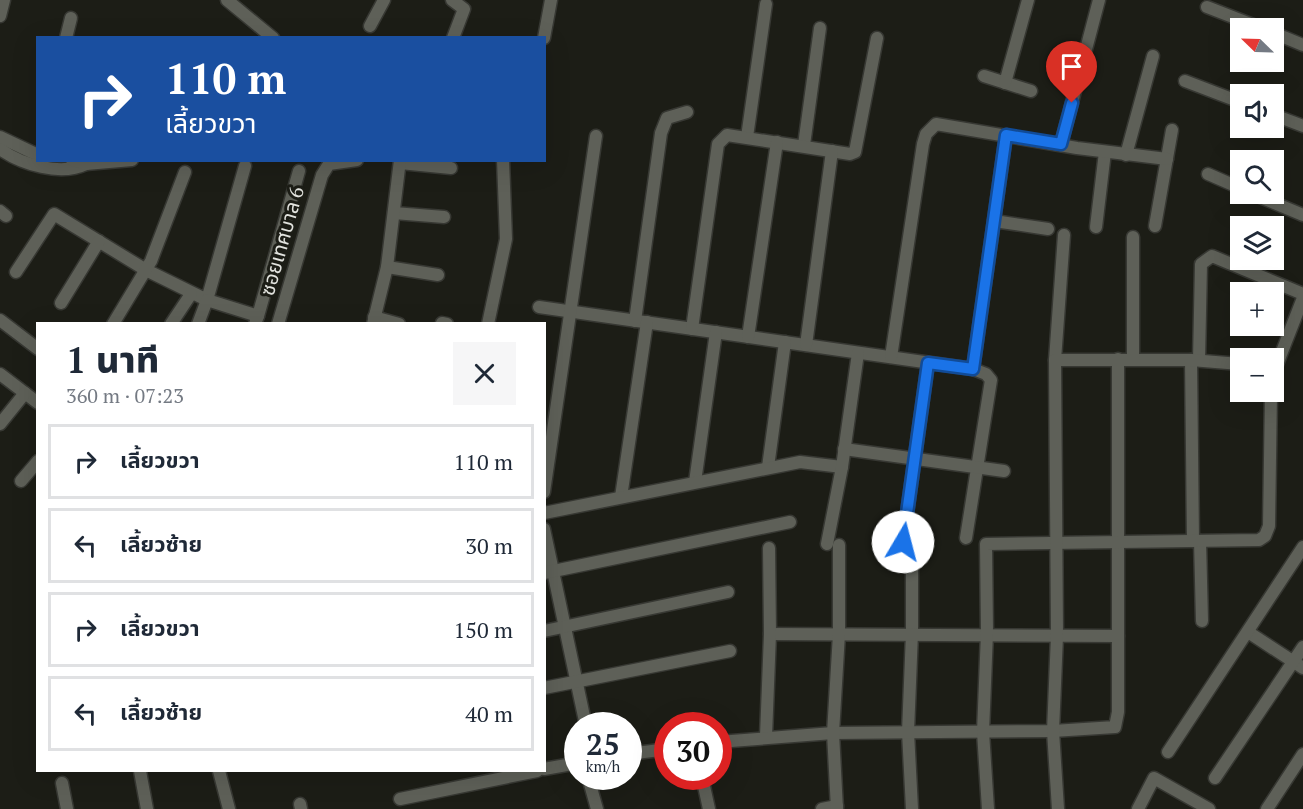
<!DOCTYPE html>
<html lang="th">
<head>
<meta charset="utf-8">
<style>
	body { margin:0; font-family:"PT Serif","Noto Sans Thai",serif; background:#f6f6f7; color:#1f2937; height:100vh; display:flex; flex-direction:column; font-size:22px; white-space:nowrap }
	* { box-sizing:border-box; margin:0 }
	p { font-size:20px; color:#747a83 }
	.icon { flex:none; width:33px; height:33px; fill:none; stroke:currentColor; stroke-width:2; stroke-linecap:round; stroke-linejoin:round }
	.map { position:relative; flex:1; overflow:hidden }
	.side { position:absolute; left:36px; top:322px; width:510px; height:450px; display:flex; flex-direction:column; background:#fff; border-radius:0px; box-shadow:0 6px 24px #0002 }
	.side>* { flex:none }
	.banner { position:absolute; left:36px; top:36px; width:510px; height:126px; border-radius:0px; box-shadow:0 6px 24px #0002; background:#1a4fa0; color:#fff; overflow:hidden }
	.needle { width:39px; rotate:293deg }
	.buttons { position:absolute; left:1230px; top:18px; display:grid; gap:12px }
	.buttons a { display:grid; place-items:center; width:54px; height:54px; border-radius:0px; background:#fff; box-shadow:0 6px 24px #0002; font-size:30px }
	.speed { position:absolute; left:564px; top:712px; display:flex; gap:12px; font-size:30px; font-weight:700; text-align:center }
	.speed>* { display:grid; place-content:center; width:78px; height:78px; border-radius:50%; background:#fff; box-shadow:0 6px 24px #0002; line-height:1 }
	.speed small { font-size:15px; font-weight:400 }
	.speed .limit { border:9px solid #d22; background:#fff; color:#111 }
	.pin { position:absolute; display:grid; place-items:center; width:51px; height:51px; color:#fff; margin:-62px -26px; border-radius:50% 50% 50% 0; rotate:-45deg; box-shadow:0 0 6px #0007 }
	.pin .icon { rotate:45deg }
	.me { position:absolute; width:66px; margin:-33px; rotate:8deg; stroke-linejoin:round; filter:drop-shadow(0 0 4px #0008) }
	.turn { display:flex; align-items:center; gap:21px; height:126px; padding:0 30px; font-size:27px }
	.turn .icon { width:78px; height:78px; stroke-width:2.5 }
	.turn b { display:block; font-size:42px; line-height:51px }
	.round { display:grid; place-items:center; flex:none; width:63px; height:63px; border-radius:0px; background:#f6f6f7 }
	.summary { display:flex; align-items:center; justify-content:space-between; height:102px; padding:0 30px }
	h1 { font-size:36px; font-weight:800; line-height:45px }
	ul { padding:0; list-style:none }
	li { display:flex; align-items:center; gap:18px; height:75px; margin:0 12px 9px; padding:0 18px; border:3px solid #e0e1e3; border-radius:0px }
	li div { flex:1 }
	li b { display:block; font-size:22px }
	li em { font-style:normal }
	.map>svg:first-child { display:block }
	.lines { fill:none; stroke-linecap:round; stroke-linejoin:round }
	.street-casing { stroke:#373833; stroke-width:15 }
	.street { stroke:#5e6058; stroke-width:12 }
	.route-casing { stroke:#114b97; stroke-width:15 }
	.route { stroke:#1a73e8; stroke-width:10 }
	.labels { text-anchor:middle; stroke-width:6; stroke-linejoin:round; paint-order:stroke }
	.street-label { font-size:20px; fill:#e2e3de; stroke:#1c1d16 }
</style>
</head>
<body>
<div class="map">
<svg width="1303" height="809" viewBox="0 0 1303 809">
	<rect width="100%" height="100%" fill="#1c1d16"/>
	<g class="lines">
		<g class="street-casing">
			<g id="street">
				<polyline points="227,0 273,38"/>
				<polyline points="452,0 464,9 453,38"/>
				<polyline points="1207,7 1261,28"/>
				<polyline points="0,16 4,0"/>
				<polyline points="370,26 384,0"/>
				<polyline points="1274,33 1303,45"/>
				<polyline points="66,38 71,18"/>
				<polyline points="544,38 551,0"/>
				<polyline points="984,76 1031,91"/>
				<polyline points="1185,81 1240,102"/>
				<polyline points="1005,83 1028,0"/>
				<polyline points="1274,115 1303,126"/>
				<polyline points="0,137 38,155"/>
				<polyline points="747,137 766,4"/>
				<polyline points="1061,144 1099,0"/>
				<polyline points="804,145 820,28"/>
				<path d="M0,149C22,165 61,176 86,164"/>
				<polyline points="1126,155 1153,56"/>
				<polyline points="72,160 86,164 132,160"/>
				<polyline points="400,163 451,168"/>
				<polyline points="1208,174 1240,188"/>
				<polyline points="1253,194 1303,215"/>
				<polyline points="0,211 6,216"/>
				<polyline points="394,213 444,217"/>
				<polyline points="994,221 1048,229"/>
				<polyline points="1155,226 1172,130"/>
				<polyline points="1096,227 1105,152"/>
				<polyline points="1133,237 1133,359"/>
				<polyline points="387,267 438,275"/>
				<polyline points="16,272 54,214 146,270 207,300 245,166"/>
				<polyline points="61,303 99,241"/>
				<polyline points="539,307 973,369 986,374 991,380 966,538"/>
				<polyline points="258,316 299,171"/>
				<polyline points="374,317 399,324"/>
				<polyline points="0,320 38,349"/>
				<polyline points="635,321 661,133 667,118 687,112"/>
				<polyline points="442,323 447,324"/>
				<polyline points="113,324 151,261 185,172"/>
				<polyline points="171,324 191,294"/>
				<polyline points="198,324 207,300 258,316 255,324"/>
				<polyline points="278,324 322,175 329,164 357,160"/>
				<polyline points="373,324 387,267 400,160"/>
				<polyline points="488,324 506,239 503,160"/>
				<polyline points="692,329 718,144 727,135 850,154 855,152 877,38"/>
				<polyline points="748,337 777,142"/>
				<polyline points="806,345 832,151"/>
				<polyline points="891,357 923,144 926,134 936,124 1077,148 1167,159"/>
				<polyline points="1055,360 1064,235"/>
				<polyline points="1191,360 1193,541"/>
				<polyline points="1199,360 1201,264 1212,256 1303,294"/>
				<polyline points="973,369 1006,135"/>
				<polyline points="1274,372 1303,298"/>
				<polyline points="0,374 38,403"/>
				<polyline points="0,424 25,393"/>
				<polyline points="844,449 1004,471"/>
				<polyline points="768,467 785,342"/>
				<polyline points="21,481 38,461"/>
				<polyline points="695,482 716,332"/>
				<polyline points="544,492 596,136"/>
				<polyline points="621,497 647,322"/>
				<polyline points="544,513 800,462 842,467"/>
				<polyline points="544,529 586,726"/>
				<polyline points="1200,541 1202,621"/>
				<polyline points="903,542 928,363"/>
				<polyline points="827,544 842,467 858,353"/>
				<polyline points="912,546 912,633 908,732 912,809"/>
				<polyline points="544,573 790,522"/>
				<polyline points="544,631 728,592"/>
				<polyline points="1248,632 1303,668"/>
				<polyline points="770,634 1118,636"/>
				<polyline points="544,688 730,651"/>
				<polyline points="766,736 770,634 769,548"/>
				<polyline points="718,742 833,733 1053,731 1115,727 1118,712 1118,359"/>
				<polyline points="1168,752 1303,547"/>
				<polyline points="628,754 668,749"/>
				<polyline points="544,769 578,763"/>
				<polyline points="140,771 147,809"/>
				<polyline points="219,771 229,809"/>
				<polyline points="588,777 597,809"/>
				<polyline points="702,777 709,809"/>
				<polyline points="1215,778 1303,647"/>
				<polyline points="62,783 67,809"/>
				<polyline points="400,799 537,771"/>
				<polyline points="300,804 301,809"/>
				<polyline points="822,809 837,806"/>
				<polyline points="837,809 833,733 839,634 839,545"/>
				<polyline points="988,809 983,732 987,633 986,544 1259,540 1265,536 1269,526 1271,392"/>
				<polyline points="1058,809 1053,731 1057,636 1055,360 1191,360 1240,364"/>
				<polyline points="1138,809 1154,778 1209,809"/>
				<polyline points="1267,809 1303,754"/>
			</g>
		</g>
		<use href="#street" class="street"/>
	</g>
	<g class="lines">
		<g class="route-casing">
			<polyline id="route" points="903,542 928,363 973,369 1006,135 1061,144 1072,103"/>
		</g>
		<use href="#route" class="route"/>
	</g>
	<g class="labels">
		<g class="street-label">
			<text transform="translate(282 241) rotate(-74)" y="7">ซอยเทศบาล 6</text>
		</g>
	</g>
</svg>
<div class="buttons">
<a><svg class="needle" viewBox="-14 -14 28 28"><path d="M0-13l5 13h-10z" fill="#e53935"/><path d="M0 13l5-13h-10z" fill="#747a83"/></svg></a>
<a><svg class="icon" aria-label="sound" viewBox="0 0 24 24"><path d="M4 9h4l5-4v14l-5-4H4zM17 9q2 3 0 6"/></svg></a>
<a><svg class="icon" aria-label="search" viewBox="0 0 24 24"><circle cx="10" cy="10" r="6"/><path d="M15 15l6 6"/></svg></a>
<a><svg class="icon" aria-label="layers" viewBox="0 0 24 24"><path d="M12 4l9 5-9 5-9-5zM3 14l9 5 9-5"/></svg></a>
<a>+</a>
<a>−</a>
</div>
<div class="speed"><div>25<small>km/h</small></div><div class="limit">30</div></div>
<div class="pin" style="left:1072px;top:103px;background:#d93025"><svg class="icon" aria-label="arrive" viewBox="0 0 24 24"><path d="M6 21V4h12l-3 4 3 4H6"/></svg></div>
<svg class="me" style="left:903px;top:542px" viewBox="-20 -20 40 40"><circle r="19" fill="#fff"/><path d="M0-13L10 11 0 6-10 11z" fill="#1a73e8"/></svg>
<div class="banner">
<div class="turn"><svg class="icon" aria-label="right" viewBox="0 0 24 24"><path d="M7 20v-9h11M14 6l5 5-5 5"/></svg><div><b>110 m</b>เลี้ยวขวา</div></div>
</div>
<section class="side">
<div class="summary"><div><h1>1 นาที</h1><p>360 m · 07:23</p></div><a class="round"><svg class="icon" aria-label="close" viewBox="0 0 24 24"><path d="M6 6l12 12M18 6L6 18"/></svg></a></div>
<ul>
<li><svg class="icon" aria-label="right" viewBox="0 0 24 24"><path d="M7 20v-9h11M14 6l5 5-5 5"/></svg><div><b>เลี้ยวขวา</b></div><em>110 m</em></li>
<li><svg class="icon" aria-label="left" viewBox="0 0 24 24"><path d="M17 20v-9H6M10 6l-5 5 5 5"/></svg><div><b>เลี้ยวซ้าย</b></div><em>30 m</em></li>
<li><svg class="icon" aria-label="right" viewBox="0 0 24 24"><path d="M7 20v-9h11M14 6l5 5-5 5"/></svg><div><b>เลี้ยวขวา</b></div><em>150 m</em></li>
<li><svg class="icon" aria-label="left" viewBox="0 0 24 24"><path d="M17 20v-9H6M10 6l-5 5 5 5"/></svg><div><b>เลี้ยวซ้าย</b></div><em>40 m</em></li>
</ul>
</section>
</div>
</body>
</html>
